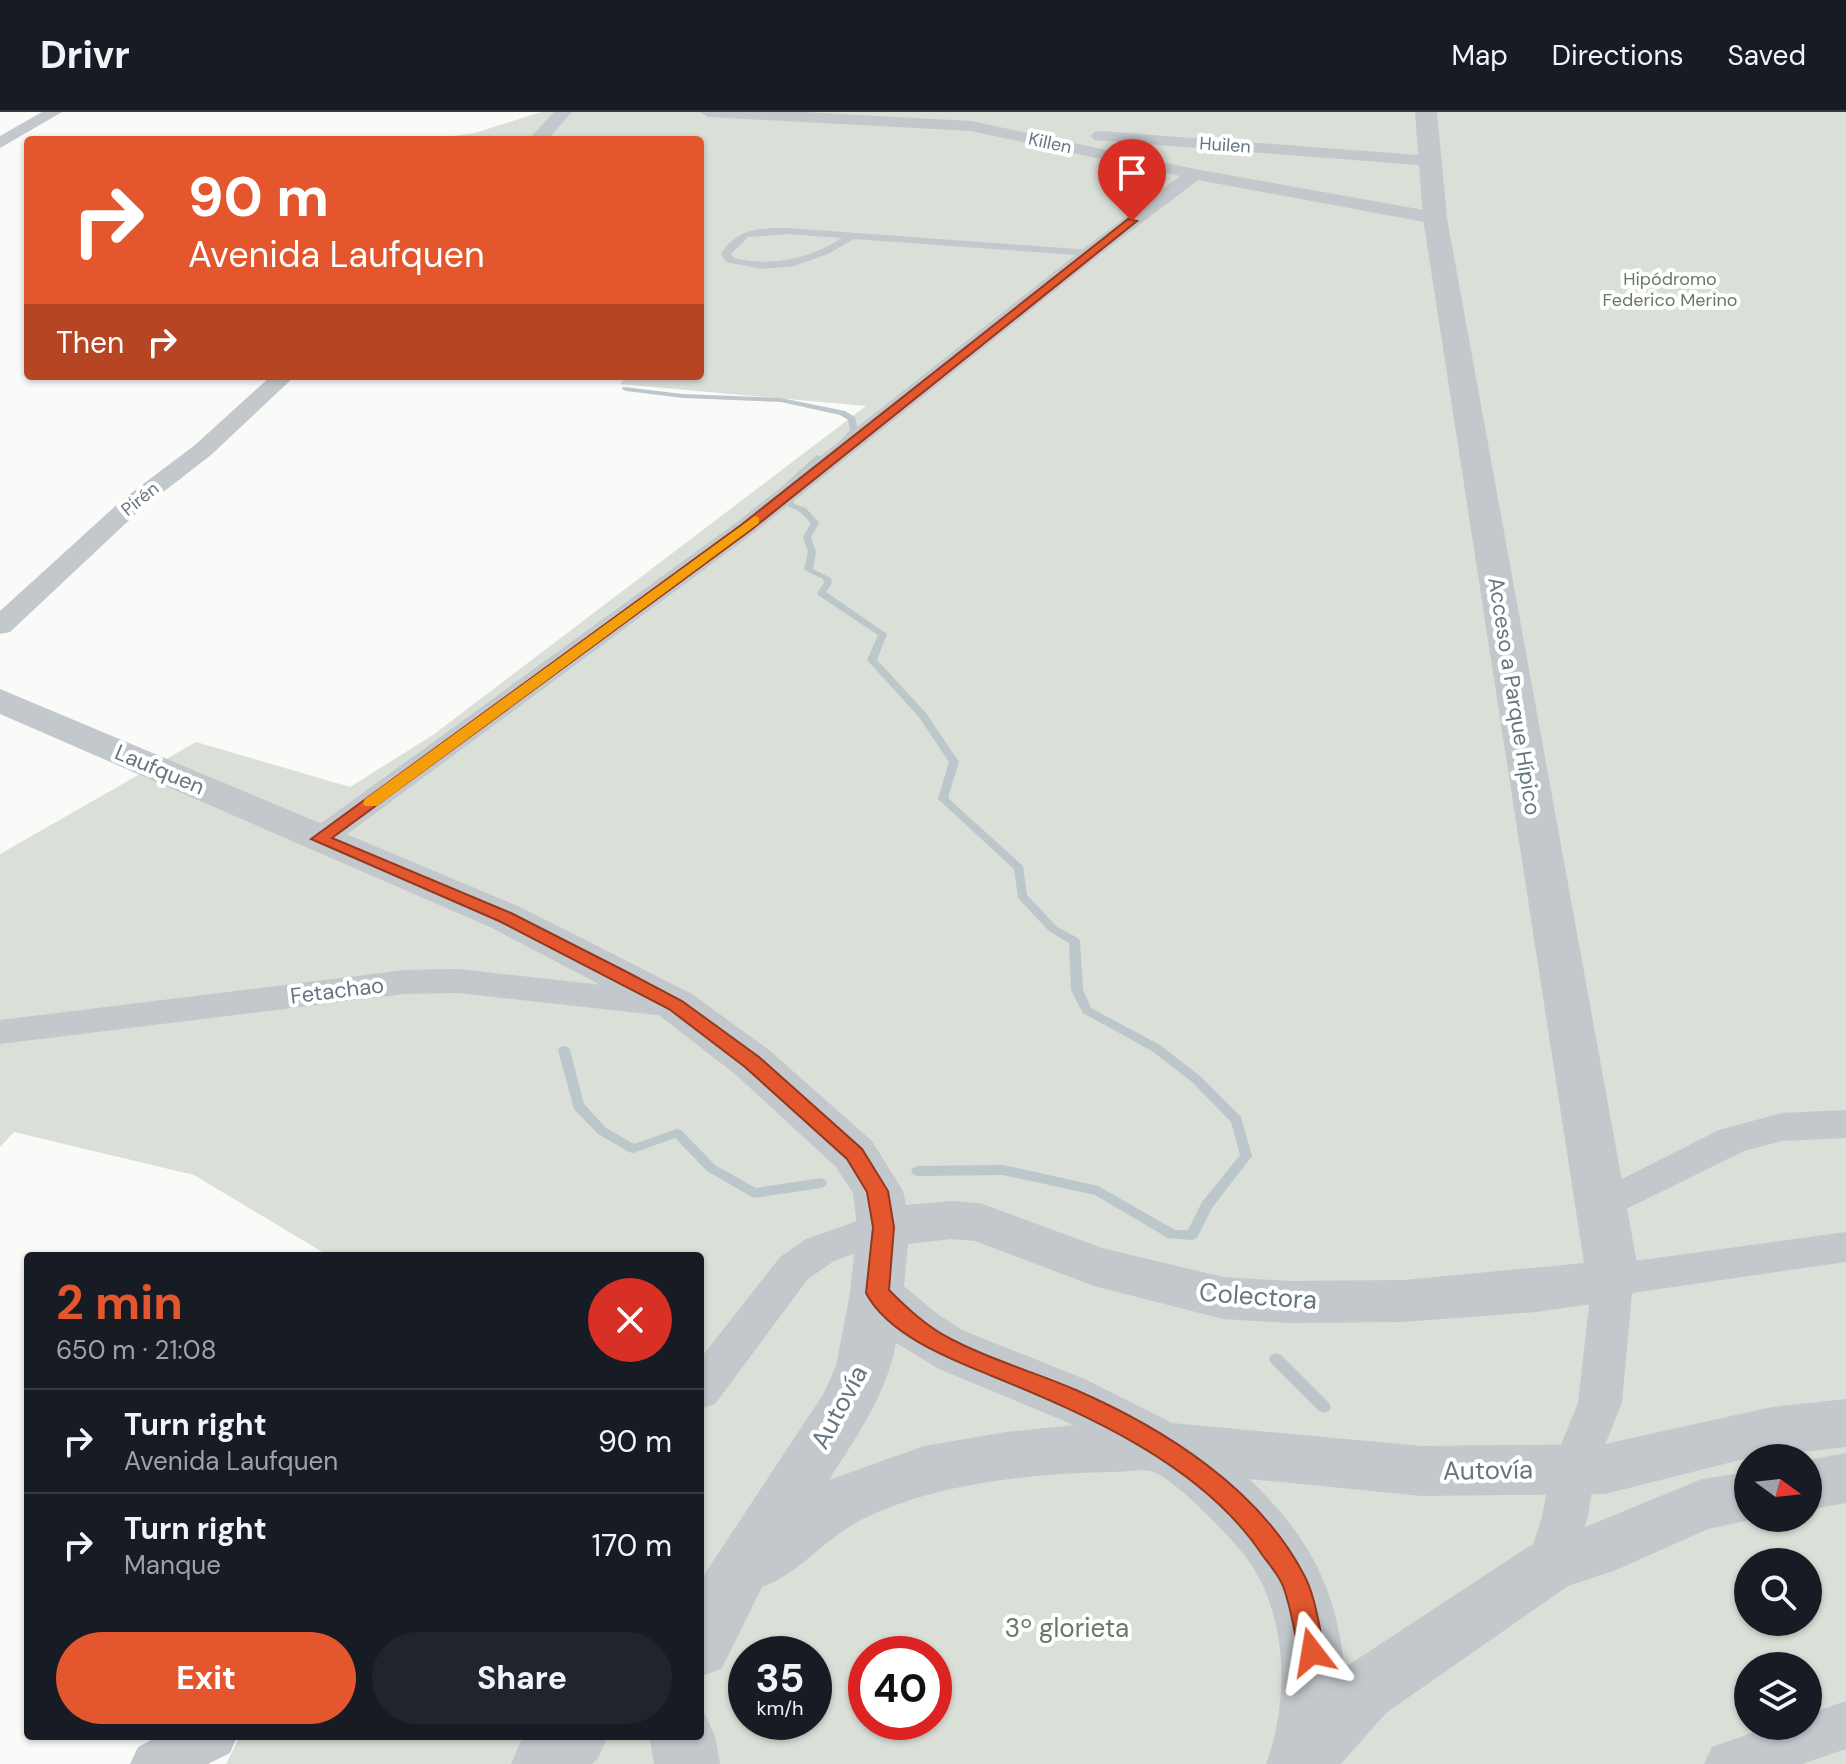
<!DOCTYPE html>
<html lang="en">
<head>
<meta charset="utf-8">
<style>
	body { margin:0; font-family:"DM Sans",sans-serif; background:#20242c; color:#f1f3f6; height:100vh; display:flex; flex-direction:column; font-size:30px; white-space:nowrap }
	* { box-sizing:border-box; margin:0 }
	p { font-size:26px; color:#9ea1a6 }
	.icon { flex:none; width:44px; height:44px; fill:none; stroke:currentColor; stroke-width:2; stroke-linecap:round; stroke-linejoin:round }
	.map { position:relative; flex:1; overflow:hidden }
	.panel { position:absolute; left:24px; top:1140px; width:680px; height:488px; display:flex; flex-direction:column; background:#171b24; border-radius:8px; box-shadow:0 2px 6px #0004 }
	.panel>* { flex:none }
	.guide { position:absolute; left:24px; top:24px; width:680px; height:244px; border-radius:8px; box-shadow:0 2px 6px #0004; background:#e4572e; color:#fff; overflow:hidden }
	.needle { width:52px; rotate:105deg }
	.tools { position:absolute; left:1734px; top:1332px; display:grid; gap:16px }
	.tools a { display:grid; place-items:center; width:88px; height:88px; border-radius:50%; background:#171b24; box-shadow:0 2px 6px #0004; font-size:40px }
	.speed { position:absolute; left:728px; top:1524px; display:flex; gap:16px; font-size:40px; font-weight:700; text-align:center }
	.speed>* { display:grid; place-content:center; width:104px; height:104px; border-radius:50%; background:#171b24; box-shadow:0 2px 6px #0004; line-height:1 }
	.speed small { font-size:20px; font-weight:400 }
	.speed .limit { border:12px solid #d22; background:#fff; color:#111 }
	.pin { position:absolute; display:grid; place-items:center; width:68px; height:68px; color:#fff; margin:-82px -34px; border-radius:50% 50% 50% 0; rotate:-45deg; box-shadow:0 0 8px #0007 }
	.pin .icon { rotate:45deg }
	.me { position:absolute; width:88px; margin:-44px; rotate:346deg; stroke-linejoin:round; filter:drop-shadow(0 0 6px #0008) }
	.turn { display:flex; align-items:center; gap:28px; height:168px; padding:0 32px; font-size:36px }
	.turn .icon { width:104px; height:104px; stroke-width:2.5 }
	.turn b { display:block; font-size:56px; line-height:68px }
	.then { display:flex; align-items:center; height:76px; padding:0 32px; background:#0003; gap:16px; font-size:30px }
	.round { display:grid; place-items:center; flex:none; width:84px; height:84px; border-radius:42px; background:#20242c }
	.head { display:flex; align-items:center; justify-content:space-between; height:136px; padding:0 32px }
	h1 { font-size:48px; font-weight:700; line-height:60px; color:#e4572e }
	.primary-button { display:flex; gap:16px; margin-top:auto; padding:16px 32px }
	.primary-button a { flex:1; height:92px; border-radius:48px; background:#e4572e; color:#fff; font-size:32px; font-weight:700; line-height:92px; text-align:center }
	.primary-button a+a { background:#20242c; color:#f1f3f6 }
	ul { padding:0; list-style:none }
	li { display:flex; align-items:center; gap:24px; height:104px; padding:0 32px; border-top:2px solid #363941 }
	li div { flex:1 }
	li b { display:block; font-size:30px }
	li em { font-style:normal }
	header { display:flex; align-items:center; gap:48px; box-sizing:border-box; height:112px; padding:0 40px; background:#171b24; border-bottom:2px solid #363941 }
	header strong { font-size:38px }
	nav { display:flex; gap:44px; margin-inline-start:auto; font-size:28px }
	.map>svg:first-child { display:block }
	.green { fill:#dadfd7; fill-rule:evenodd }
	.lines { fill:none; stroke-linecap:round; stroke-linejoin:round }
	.stream { fill:#bbc7cb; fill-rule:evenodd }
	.service { fill:#c3c8cc; fill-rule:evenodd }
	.minor { fill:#c3c8cc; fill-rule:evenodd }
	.tertiary { fill:#c3c8cc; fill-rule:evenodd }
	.route { fill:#e4572e; stroke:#94391e; stroke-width:2 }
	.slow { fill:#f59e0b }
	.labels { text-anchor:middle; stroke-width:8; stroke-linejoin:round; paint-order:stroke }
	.far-street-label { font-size:18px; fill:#657683; stroke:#fff }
	.far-park-label { font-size:18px; fill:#687a64; stroke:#fff }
	.street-label { font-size:22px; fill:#657683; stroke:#fff }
	.near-street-label { font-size:26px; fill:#657683; stroke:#fff }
	.near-park-label { font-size:26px; fill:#687a64; stroke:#fff }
</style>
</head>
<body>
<header>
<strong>Drivr</strong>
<nav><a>Map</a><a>Directions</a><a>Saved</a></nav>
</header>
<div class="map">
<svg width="1846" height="1652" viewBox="0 0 1846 1652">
	<rect width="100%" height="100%" fill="#fafaf8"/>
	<path class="green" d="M541,0H1846V1652H226L240,1624H700V1144H329L194,1063L14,1020L0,1035V742L196,630L350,675L433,623L866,294L620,272L626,264H700V174L703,170L700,169V28H424L475,21ZM1748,1346H1808V1406H1748ZM1748,1450H1808V1510H1748ZM746,1542H814V1610H746ZM866,1542H934V1610H866ZM1748,1554H1808V1614H1748Z"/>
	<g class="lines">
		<g class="stream">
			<polygon points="623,275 683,282 781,286 845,299 855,305 858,318 850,328 844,328 843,326 850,318 848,308 840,303 781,290 683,286 626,279 622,277"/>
			<polygon points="817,343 824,345 794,372 794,392 806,396 819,411 811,425 816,440 813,457 831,466 832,471 826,480 887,522 877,548 926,601 959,650 948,686 1023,754 1027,783 1057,815 1078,826 1080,829 1083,878 1091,896 1160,933 1200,964 1241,1005 1252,1044 1212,1096 1197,1126 1192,1128 1168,1126 1095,1083 1003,1063 917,1064 913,1062 911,1059 913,1056 917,1054 1003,1053 1098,1074 1175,1118 1188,1118 1202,1090 1240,1043 1231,1010 1192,970 1152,939 1083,901 1071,878 1069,831 1049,819 1018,786 1014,757 938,687 949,650 919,605 867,548 878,523 818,483 817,481 824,471 823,467 804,458 808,440 803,425 811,411 800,400 786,393 786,371"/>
			<polygon points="564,934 568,935 570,938 584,992 606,1016 634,1032 677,1017 681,1018 715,1053 756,1076 821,1066 825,1068 827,1071 825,1074 821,1076 754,1086 750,1084 707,1059 675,1026 633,1041 629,1040 598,1022 574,997 558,938 560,935"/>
			<polygon points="1276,1241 1281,1243 1329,1291 1331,1295 1329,1299 1324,1301 1319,1299 1271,1251 1269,1247 1271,1243"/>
		</g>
		<path class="service" d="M788,116L1090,138L1095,141L1090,144L854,127L828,142L794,154L762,157L726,150L721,142C737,116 760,116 788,116ZM788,122L842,126C809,147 772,155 734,146L731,142L748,125Z"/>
		<g class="minor">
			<polygon points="42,0 62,0 0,36 0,24"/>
			<polygon points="554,0 572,0 547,28 528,28"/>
			<polygon points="700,0 804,0 971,9 1195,57 1435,100 1445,106 1435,112 1198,68 1097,145 755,420 331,734 320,737 309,734 304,727 309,720 737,410 1083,137 1180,64 971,19 708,5"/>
			<polygon points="1100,19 1431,44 1440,49 1431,54 1094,28 1091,24 1094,20"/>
			<polygon points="271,264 295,264 211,343 140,398 10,520 0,522 0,499 122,388 195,333"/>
			<polygon points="459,857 675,881 688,885 693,893 688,901 675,905 459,881 405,882 0,932 0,908 405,858"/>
			<polygon points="1846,998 1846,1026 1782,1029 1744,1039 1600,1110 1586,1105 1580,1095 1586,1085 1719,1018 1782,1001"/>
			<polygon points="883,1100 897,1104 903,1115 897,1126 834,1149 808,1167 715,1292 700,1297 700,1247 780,1145 806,1127"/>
			<polygon points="1846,1120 1846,1150 1632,1181 1622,1291 1595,1357 1588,1405 1566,1469 1549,1475 1532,1469 1526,1454 1542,1405 1551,1357 1578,1291 1592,1168 1598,1157 1613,1152"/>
			<polygon points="1846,1589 1846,1637 1802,1652 1704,1652 1712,1635 1771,1614 1808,1614 1808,1602"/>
			<polygon points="159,1624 237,1624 230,1641 208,1652 130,1652 138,1635"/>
		</g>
		<g class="tertiary">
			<path d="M1415,0H1437L1447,106L1640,1168L1632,1183L1613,1189L1536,1200L1403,1210L1289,1211L1223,1207L1094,1174L975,1129L951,1127L908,1132L904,1174L936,1201L962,1218L1087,1268L1172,1311L1422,1334L1605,1332L1772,1295L1846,1287V1335L1748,1346L1605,1382L1422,1384L1249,1367C1307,1422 1337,1475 1344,1556L1528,1435L1583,1416L1702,1367L1748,1360V1406H1760L1708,1417L1616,1458L1568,1474L1386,1601L1341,1652H1266C1290,1588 1288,1499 1245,1444C1229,1424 1175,1366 1151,1359C1141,1357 1125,1360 1115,1360C1035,1361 933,1371 861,1408C825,1426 799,1462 762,1475L722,1556L700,1565V1469L824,1281L836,1254L850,1181L857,1115L853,1081L836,1055L735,962L660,904L490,815L0,602V577L520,795L692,882L769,938L872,1029L903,1079L906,1093L951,1089L980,1091L1102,1136L1223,1165L1289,1169L1403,1168L1584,1151L1423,106ZM896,1231L939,1257L1074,1313L1006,1320L924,1334L829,1368C856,1325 887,1282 896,1231Z"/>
			<polygon points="1846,1341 1846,1391 1808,1398 1808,1348"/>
			<polygon points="700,1600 705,1602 715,1624 720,1652 654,1652 649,1624 700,1624"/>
			<polygon points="527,1624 608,1624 598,1646 592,1652 511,1652 521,1629"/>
		</g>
	</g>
	<path class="route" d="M1128,107L1137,109L751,418L332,726L511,801L625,859L682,889L759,945L862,1037L888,1079L894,1115L889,1178C907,1196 927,1215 951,1227C990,1248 1035,1260 1076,1278C1163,1316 1259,1376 1304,1463C1316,1485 1319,1516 1325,1540L1321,1548L1312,1552L1303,1548L1299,1540C1294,1519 1291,1495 1283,1474C1279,1464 1270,1453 1263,1444C1204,1354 1088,1303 992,1264C950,1247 888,1223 866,1181L873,1115L867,1080L847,1047L745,955L669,897L499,809L311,727L741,413Z"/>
	<polygon class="slow" points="755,404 759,406 759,411 377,694 365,694 363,691 365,687"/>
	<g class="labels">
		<g class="far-street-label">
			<text transform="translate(1050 31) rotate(12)" y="6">Killen</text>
			<text transform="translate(1225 33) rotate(4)" y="6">Huilen</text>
			<text transform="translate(140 387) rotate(-39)" y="6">Pirén</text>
		</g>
		<g class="far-park-label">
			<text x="1670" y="173">Hipódromo<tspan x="1670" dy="21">Federico Merino</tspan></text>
		</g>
		<g class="street-label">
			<text transform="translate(1515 584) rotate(81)" y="8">Acceso a Parque Hípico</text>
			<text transform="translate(160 657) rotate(23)" y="8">Laufquen</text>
			<text transform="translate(337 878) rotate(-7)" y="8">Fetachao</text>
		</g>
		<g class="near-street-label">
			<text transform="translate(1258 1184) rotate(4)" y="9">Colectora</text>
			<text transform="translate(839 1295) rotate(-62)" y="9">Autovía</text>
			<text transform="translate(1488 1358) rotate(-1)" y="9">Autovía</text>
		</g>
		<g class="near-park-label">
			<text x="1067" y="1525">3º glorieta</text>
		</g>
	</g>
</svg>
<div class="tools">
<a><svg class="needle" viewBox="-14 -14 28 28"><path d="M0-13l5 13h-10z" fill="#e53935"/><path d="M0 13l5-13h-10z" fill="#9ea1a6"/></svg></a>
<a><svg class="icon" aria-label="search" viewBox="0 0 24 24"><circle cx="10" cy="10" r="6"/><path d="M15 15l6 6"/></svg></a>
<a><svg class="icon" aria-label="layers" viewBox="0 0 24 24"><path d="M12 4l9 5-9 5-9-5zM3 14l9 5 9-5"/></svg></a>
</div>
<div class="speed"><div>35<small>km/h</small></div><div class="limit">40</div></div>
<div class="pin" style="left:1132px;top:109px;background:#d93025"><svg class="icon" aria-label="arrive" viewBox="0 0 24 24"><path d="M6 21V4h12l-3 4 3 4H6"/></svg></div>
<svg class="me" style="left:1312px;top:1540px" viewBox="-20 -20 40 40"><path d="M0-17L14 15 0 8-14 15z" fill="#e4572e" stroke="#fff" stroke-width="4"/></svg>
<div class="guide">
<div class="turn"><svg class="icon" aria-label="right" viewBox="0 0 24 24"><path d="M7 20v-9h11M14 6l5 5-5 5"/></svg><div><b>90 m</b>Avenida Laufquen</div></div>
<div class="then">Then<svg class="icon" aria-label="right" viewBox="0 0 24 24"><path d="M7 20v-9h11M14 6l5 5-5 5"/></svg></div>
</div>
<section class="panel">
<div class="head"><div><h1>2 min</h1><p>650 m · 21:08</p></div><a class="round" style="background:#d93025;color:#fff"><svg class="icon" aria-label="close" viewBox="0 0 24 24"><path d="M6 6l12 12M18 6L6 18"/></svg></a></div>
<ul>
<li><svg class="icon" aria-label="right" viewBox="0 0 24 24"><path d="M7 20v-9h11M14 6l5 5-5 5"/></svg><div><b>Turn right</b><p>Avenida Laufquen</p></div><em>90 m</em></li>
<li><svg class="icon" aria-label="right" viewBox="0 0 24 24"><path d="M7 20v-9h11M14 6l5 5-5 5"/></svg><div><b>Turn right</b><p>Manque</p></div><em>170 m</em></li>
</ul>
<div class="primary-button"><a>Exit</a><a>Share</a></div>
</section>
</div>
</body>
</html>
